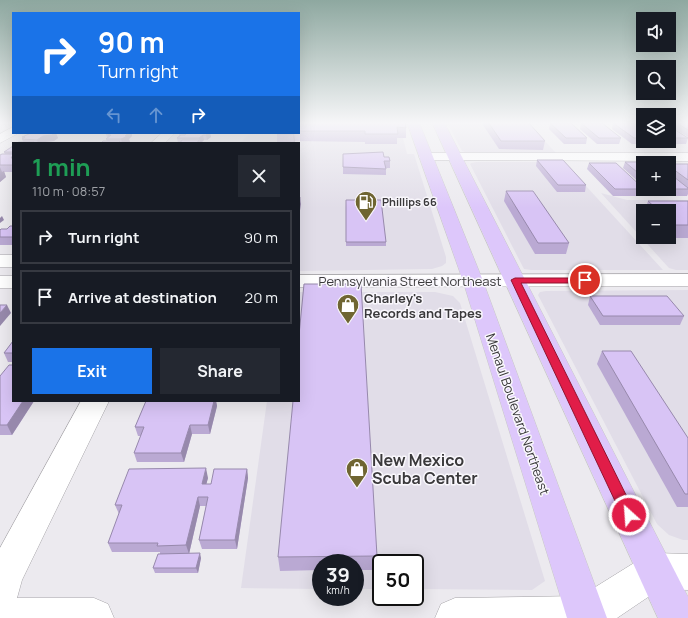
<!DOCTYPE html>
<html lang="en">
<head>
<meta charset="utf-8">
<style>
	body { margin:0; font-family:Manrope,sans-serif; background:#242831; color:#f1f3f6; height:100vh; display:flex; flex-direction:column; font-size:15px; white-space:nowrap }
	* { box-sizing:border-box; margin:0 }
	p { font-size:13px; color:#9ea1a6 }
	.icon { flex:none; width:22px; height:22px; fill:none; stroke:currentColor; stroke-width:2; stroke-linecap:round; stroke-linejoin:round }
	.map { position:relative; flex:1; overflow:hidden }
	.panel { position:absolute; left:12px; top:142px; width:288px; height:260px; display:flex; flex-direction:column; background:#171b24; border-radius:0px; box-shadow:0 4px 16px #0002 }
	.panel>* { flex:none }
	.hud { position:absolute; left:12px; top:12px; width:288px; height:122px; border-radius:0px; box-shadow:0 4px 16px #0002; background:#1a73e8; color:#fff; overflow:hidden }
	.buttons { position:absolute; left:636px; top:12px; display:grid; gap:8px }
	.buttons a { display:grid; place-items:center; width:40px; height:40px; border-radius:0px; background:#171b24; box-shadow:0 4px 16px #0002; font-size:20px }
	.speed { position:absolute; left:312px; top:554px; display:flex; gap:8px; font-size:20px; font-weight:700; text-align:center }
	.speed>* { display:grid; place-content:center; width:52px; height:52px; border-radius:50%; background:#171b24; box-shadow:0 4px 16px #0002; line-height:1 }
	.speed small { font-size:10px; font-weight:400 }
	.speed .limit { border:2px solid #111; border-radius:6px; background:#fff; color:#111 }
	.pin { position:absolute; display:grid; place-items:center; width:34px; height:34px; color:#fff; margin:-17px; border:2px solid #fff; border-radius:50%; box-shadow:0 1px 4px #0007 }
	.me { position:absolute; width:44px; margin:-22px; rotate:334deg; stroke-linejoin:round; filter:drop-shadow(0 0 3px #0008) }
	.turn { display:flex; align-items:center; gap:14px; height:84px; padding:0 20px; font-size:18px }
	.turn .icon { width:52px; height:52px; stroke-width:2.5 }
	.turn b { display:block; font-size:28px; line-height:34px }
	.lanes { display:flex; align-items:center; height:38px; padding:0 20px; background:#0003; justify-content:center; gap:20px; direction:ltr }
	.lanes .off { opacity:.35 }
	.round { display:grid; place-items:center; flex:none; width:42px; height:42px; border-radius:0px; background:#242831 }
	.head { display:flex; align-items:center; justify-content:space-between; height:68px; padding:0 20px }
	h1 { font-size:24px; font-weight:700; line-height:30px; color:#1e9e55 }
	.action { display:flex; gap:8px; margin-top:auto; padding:8px 20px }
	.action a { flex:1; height:46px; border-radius:0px; background:#1a73e8; color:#fff; font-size:16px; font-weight:700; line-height:46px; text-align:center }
	.action a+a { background:#242831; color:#f1f3f6 }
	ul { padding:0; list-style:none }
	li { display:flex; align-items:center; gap:12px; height:54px; margin:0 8px 6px; padding:0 12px; border:2px solid #363941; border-radius:0px }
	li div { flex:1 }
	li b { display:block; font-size:15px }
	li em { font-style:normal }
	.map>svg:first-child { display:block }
	.built { fill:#e1dde8; fill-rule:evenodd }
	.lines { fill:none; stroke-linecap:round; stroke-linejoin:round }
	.minor-casing { stroke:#a7a5a9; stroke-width:1 }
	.major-casing { stroke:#c8c8c8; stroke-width:1 }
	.minor { fill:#fff; fill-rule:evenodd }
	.major { fill:#ddc7fb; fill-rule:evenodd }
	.wall { fill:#baa9d3 }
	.shaded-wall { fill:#9789ac }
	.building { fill:#d8c4f5; stroke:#9789ac }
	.route { fill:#e11d48; stroke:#92132f }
	.labels { text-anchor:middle; stroke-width:3; stroke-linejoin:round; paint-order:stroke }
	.far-poi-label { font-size:11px; font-weight:bold; fill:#3a393b; stroke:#f9f7fc; text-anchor:start }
	.street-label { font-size:13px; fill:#3a393b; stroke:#f9f7fc }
	.poi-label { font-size:13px; font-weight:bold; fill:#3a393b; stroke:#f9f7fc; text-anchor:start }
	.near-poi-label { font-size:16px; font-weight:bold; fill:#3a393b; stroke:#f9f7fc; text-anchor:start }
</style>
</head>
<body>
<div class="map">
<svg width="688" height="618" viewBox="0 0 688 618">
	<rect width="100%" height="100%" fill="#eceaef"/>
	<g class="built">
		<polygon points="399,122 407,154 414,154 446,257 446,263 442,266 432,269 299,271 299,143 240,143 250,133 299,133"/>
		<polygon points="447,122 527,122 556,153 465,152 462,151"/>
		<polygon points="477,162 564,162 663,270 531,270 524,269 470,164 471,163"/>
		<path d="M601,193L627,200H688V270H676L669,268ZM643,211H669V237H643Z"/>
		<polygon points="688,290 688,540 683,540 669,535 657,524 538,295 540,292 546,291"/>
		<polygon points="299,292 435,292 453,296 460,303 545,581 532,590 415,589 415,563 381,563 381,589 355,589 355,563 321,563 321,589 241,588 267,401 299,401"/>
	</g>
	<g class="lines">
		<g class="minor-casing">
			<g id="minor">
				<polygon points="13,127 13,133 17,134 0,143 0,134"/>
				<polygon points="162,133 175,133 165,143 151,143"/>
				<polygon points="426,153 688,153 688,161 421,160 419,157 421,154"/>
				<rect x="0" y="255" width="13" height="12"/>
				<polygon points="688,274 688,286 299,287 299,275"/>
				<rect x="0" y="276" width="13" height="12"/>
				<polygon points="81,401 109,401 22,580 17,598 94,598 108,604 114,618 0,618 0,548"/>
				<polygon points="655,553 688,554 688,590 660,589 617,618 435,618 441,604 455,598 581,596 642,558"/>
			</g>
		</g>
		<g class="major-casing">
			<g id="major">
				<polygon points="407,122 419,122 483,281 607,618 567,618 463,281"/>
				<polygon points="432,122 444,122 688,597 688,618 658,618"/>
			</g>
		</g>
		<use href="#minor" class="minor"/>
		<use href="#major" class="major"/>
	</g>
	<g class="wall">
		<polygon points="299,122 406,128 406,138 397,138 397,144 365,144 365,142 295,141 294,143 277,143 277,133 299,133"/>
		<polygon points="481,122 528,122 545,141 543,150 499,149"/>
		<polygon points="550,123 587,138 586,144 564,144 549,129"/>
		<polygon points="581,123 621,138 619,144 597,144 580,129"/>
		<polygon points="613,123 643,130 643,141 654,141 653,144 632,144 612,129"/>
		<polygon points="677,123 688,123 688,137 675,129"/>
		<polygon points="669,126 688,138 686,144 665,144 661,141 669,141"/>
		<polygon points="31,133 71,133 69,134 56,134 58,138 54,141 45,142 43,143 17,143 23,142 22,137"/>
		<polygon points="104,133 132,133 132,136 129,139 130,142 128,143 101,143 107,141 106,139 107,138 106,134 104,134"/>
		<polygon points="179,133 212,133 210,133 211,137 207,140 204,140 201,143 178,143 177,138 179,136"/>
		<polygon points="13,146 13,172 4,172 6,177 0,182 0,155 5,154 4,152"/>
		<polygon points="343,154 384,157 390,161 390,168 386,168 386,175 343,174"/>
		<polygon points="537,160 586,185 585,192 557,192 536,166"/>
		<polygon points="625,162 643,163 643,186 623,168"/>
		<polygon points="589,163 644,189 642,196 613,196 587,169"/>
		<polygon points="669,164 688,164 688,194 687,196 654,196 646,189 669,189"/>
		<polygon points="506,191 569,243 566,254 535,254 504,201"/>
		<polygon points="346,200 386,242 386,246 346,246"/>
		<polygon points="648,201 688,201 688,238 669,238 667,237 669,237 669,211 645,211"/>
		<polygon points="13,226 13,245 0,245 0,230 7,229"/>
		<polygon points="590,296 684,316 680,325 600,325 588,305"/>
		<polygon points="13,341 13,362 8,362 4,353"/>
		<polygon points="602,351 688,438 688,507 677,507 597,364"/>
		<polygon points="0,376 13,401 34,401 12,435 0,435"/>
		<polygon points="146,401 216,401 217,406 210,434 192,434 184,462 137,462 134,453 141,436 138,436 135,427"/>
		<polygon points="247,469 248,478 237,549 202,549 199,540 206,506 200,506 189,554 201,558 198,573 155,573 153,568 160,554 160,552 112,552 108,543 119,514 115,505 208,478 206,484 211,484"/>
		<polygon points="377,556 376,570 355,570 355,563 321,563 321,570 280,571 278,557"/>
	</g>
	<g class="shaded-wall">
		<polygon points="50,133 56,133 58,138 54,141 45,142 43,143 38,143 37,140 43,136"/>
		<polygon points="128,133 132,133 132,136 129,139 130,142 128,143 122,143 121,139"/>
		<polygon points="207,133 210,133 211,137 207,140 206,135"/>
		<polygon points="294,133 295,141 294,143 293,134"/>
		<polygon points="203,135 204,140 201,143 200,143 199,138"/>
		<polygon points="0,167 2,172 4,171 6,177 0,182"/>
		<polygon points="300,197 301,204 299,217 299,207"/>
		<polygon points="2,216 4,220 0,223 0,218"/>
		<polygon points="7,305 11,313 0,326 0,313"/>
		<polygon points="23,401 34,401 12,435 7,425"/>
		<polygon points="214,401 216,401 217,406 210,434 208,425"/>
		<polygon points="190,425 192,434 184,462 181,453"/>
		<polygon points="206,468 208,478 204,493 202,484"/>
		<polygon points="247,469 248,478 237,549 235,540"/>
		<polygon points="198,497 200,506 189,554 186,545"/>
		<polygon points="200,553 201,558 198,573 196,568"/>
	</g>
	<g class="building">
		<polygon points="299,122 405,122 406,128 397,127 398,134 365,134 365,131 299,131"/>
		<polygon points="488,122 528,122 545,141 501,141"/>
		<polygon points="550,123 571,123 587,138 566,138"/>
		<polygon points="581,123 602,123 621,138 599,138"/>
		<polygon points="613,123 633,123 643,130 643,138 634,138"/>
		<polygon points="677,123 688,123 688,130"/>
		<polygon points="669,126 688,138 669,138"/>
		<polygon points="31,133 55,133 52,135 43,136 37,140 22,139 25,137 22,137"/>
		<polygon points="107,133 128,133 125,136 128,136 121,139 106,139 111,135 108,135 110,134 106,134"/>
		<polygon points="187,133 208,133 206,135 203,135 199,138 177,138 181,135 185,135"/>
		<polygon points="277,133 294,133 293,134 277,134"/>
		<polygon points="182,140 199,140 197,143 180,143"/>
		<polygon points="103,141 120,141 118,143 101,143"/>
		<polygon points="19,142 34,142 32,143 17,143"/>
		<polygon points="13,146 13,152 4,152"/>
		<polygon points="383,152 384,157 389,157 390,161 384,161 386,169 343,167 343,154"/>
		<polygon points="2,154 13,154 13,155 11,158 13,158 13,165 0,165 0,155"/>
		<polygon points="537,160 563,160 586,185 558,185"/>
		<polygon points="625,162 654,162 656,163 643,163 643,177"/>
		<polygon points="589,163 616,163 643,188 643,189 644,189 615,189"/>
		<polygon points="669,164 688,164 688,180 669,166"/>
		<polygon points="669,173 688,188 688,189 656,189 669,189"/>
		<polygon points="506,191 533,191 569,243 538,243"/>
		<polygon points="299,197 300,197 299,207"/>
		<polygon points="346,200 381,200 386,242 346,242"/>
		<polygon points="648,201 688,201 688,225 674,225 669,220 669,211 659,211"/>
		<polygon points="10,226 13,226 13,237 0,237 0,230 1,229 7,229"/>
		<polygon points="304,284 361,284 377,556 278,557 293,401 299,401 299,335"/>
		<polygon points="590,296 667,296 684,316 603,316"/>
		<polygon points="0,305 7,305 0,313"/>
		<polygon points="13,341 13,353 4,353"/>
		<polygon points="602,351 631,351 688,438 688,494 685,494"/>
		<polygon points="9,365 13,365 13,401 23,401 7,425 0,425 0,376"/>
		<polygon points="146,401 214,401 208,425 190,425 181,453 134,453 144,427 135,427"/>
		<polygon points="206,468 202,484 211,484 214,469 247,469 235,540 199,540 208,497 198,497 186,545 157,546 158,543 108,543 122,505 115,505 129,469"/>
		<polygon points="200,553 196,568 153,568 158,554"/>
	</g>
	<linearGradient id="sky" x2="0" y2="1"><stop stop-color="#8ea8a0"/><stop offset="0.59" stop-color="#f6f6f8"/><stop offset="1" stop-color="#f6f6f8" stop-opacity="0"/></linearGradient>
	<rect width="688" height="208" fill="url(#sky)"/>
	<polygon class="route" points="515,278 585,278 590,280 585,283 521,283 634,511 636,515 634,520 629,522 624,520 511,280"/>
	<defs>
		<g id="fuel-pin" transform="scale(1.15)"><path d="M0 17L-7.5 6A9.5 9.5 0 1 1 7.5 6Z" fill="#6f6532" stroke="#f9f7fc"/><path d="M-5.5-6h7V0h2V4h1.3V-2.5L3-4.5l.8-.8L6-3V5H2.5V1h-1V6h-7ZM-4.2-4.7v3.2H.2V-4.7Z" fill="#fff"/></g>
		<g id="shop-pin" transform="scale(1.15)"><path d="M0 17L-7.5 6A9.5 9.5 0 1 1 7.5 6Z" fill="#6f6532" stroke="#f9f7fc"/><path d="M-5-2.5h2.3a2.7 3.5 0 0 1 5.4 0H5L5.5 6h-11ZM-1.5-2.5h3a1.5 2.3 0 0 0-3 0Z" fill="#fff"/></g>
	</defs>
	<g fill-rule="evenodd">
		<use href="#fuel-pin" x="366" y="202"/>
		<use href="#shop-pin" x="348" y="305"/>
		<use href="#shop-pin" x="357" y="469"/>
	</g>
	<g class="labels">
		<g class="far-poi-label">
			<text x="382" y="206">Phillips 66</text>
		</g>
		<g class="street-label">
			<text x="410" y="286">Pennsylvania Street Northeast</text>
			<text transform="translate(518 414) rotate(71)" y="5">Menaul Boulevard Northeast</text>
		</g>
		<g class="poi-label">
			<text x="364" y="303">Charley's<tspan x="364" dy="15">Records and Tapes</tspan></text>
		</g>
		<g class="near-poi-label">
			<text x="372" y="466">New Mexico<tspan x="372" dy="18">Scuba Center</tspan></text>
		</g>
	</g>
</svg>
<div class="buttons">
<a><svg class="icon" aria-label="sound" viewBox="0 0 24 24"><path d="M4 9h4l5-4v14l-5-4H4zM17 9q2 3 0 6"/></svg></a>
<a><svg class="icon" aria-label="search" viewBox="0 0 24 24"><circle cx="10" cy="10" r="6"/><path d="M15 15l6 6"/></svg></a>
<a><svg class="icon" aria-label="layers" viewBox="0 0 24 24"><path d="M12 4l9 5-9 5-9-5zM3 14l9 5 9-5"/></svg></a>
<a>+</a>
<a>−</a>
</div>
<div class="speed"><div>39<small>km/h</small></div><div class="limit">50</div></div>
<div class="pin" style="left:585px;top:280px;background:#d93025"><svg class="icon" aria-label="arrive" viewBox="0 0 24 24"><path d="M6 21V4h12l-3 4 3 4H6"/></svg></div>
<svg class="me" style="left:629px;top:515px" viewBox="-20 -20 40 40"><circle r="17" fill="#e11d48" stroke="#fff" stroke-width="3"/><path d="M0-11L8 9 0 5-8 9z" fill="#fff"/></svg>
<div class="hud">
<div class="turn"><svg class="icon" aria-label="right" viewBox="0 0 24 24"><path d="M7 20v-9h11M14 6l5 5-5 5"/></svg><div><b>90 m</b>Turn right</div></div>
<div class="lanes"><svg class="icon off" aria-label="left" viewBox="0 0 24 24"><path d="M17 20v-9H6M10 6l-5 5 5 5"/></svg><svg class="icon off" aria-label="ahead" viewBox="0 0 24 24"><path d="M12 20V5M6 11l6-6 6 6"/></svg><svg class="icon" aria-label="right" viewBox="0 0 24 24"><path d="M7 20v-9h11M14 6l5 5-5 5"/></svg></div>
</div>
<section class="panel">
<div class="head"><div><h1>1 min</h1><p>110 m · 08:57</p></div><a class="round"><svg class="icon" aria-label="close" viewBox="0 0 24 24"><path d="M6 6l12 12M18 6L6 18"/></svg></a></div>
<ul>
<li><svg class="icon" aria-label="right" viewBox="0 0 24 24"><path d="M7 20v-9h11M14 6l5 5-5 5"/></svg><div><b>Turn right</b></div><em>90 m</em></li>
<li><svg class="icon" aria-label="arrive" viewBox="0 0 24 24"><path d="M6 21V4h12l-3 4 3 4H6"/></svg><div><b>Arrive at destination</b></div><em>20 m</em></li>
</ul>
<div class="action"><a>Exit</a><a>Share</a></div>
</section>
</div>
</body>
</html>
